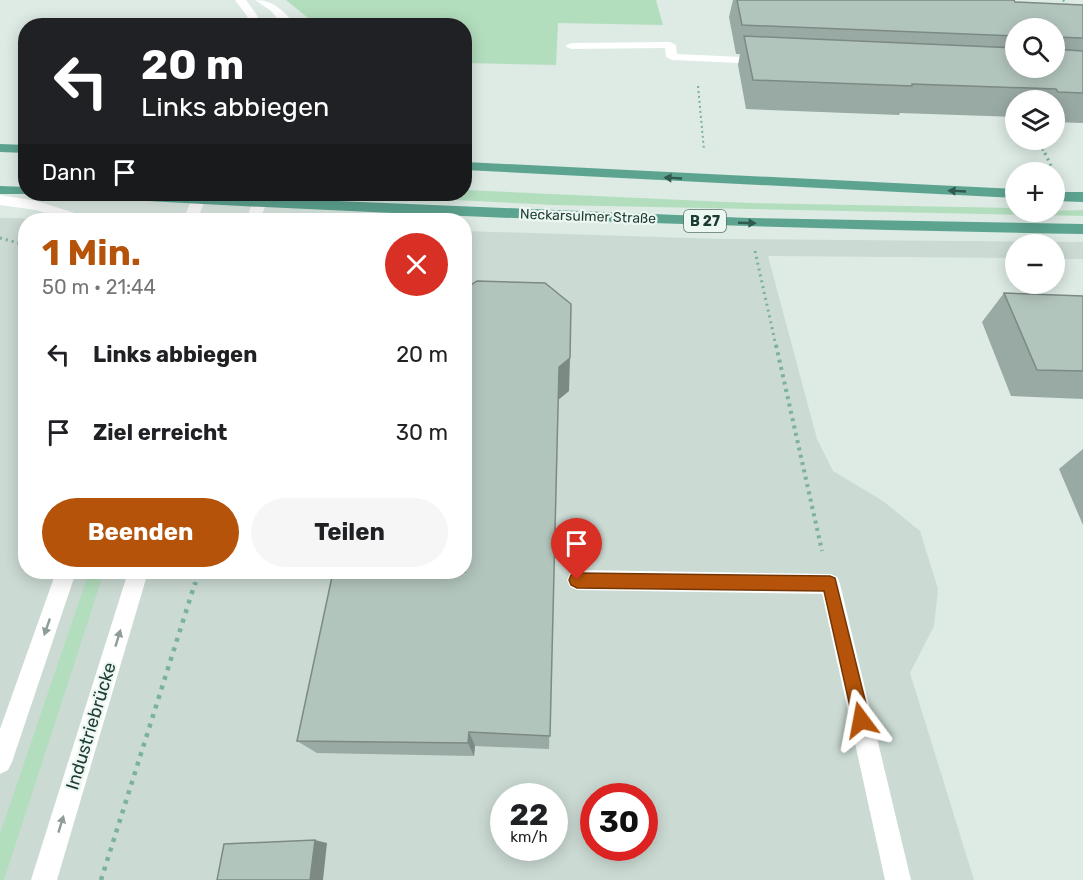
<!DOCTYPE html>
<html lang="de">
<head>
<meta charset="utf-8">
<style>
	body { margin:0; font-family:Rubik,sans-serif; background:#f6f6f6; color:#202124; height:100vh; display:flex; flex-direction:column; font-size:22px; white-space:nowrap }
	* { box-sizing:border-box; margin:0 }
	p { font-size:20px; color:#757577 }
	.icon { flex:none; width:33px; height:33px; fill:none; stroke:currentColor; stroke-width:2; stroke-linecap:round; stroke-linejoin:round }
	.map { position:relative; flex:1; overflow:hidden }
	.details { position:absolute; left:18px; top:213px; width:454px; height:366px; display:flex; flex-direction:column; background:#fff; border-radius:24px; box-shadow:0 3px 15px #0003 }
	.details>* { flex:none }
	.banner { position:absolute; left:18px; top:18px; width:454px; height:183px; border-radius:24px; box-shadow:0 3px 15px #0003; background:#202124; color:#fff; overflow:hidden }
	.fabs { position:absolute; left:1005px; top:18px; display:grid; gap:12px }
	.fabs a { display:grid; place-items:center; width:60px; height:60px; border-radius:50%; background:#fff; box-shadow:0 3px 15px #0003; font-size:30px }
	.speed { position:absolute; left:490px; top:783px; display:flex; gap:12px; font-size:30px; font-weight:700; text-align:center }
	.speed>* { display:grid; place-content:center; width:78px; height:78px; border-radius:50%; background:#fff; box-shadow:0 3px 15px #0003; line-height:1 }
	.speed small { font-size:15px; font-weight:400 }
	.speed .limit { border:9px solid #d22; background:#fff; color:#111 }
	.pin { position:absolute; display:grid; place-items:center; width:51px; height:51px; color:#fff; margin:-62px -26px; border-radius:50% 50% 50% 0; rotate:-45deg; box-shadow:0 0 6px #0007 }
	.pin .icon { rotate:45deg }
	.me { position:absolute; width:66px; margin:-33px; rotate:347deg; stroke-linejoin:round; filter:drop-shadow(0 0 4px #0008) }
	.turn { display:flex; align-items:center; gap:21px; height:126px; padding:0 24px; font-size:27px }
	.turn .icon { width:78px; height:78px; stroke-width:2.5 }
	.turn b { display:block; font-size:42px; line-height:51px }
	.then { display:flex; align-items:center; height:57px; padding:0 24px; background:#0003; gap:12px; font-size:22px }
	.round { display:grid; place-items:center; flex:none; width:63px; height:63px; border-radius:32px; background:#f6f6f6 }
	.head { display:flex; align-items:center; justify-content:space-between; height:102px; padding:0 24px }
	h1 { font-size:36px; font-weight:700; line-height:45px; color:#b45309 }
	.action { display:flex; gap:12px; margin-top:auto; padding:12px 24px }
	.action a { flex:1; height:69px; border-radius:36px; background:#b45309; color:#fff; font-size:24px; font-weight:700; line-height:69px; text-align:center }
	.action a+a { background:#f6f6f6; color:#202124 }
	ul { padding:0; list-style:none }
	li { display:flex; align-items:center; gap:18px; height:78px; padding:0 24px }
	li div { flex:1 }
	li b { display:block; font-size:22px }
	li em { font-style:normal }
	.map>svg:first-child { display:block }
	.built { fill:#cbdad3; fill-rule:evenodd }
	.green { fill:#b3debe }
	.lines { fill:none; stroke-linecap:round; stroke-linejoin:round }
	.path-far3 { stroke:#7ab19f; stroke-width:2; stroke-dasharray:2 3; stroke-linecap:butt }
	.path-far2 { stroke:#7ab19f; stroke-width:3; stroke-dasharray:2 4; stroke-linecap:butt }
	.path-far1 { stroke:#7ab19f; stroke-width:4; stroke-dasharray:3 4.5; stroke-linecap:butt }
	.path { stroke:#7ab19f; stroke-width:4.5; stroke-dasharray:4 6; stroke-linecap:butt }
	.lane { fill:#fff; fill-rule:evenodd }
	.street { fill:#fff; fill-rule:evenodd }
	.secondary { fill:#fff; fill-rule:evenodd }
	.primary { fill:#5da490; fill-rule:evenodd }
	.wall { fill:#99a9a3; fill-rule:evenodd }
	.shaded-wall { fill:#7d8a84 }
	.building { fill:#b2c5bd; stroke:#7d8a84; stroke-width:1.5 }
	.oneway { fill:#305a4e }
	.oneway2 { fill:#8e9d98 }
	.route { fill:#b45309; stroke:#753606; stroke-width:1.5 }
	.labels { text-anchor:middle; stroke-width:4.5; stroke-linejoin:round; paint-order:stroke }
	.far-street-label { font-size:14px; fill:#1d3b32; stroke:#edf7f2 }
	.shield { fill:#edf7f2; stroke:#5b736c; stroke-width:1.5 }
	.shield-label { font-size:14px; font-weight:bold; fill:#1d3b32 }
	.near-street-label { font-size:18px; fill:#1d3b32; stroke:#edf7f2 }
</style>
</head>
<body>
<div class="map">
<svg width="1083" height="880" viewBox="0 0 1083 880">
	<rect width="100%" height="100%" fill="#ddebe4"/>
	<path class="built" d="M0,218L105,220H26V572H465V231L722,239L1083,242V259H1055L1054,244H1016L1015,258L768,256L817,439L833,471L883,501L920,531L938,589L934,626L910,673L974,880H0ZM504,796H555V848H504ZM594,796H645V848H594Z"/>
	<g class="green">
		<polygon points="286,0 656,0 663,25 558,23 556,65 465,63 465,26 311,25 308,18"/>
		<polygon points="465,190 750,203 1015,208 1016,212 1083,210 1083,216 555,205 334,194 465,194"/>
		<polygon points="89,572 104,572 4,880 0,880 0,834"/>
	</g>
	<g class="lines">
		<g class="path-far3">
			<polyline points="1063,0 1069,7"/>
			<polyline points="698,86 704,150"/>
			<polyline points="1038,140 1045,155"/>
		</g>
		<g class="path-far2">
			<polyline points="1045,153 1052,168"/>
			<polyline points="0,238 26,245"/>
			<polyline points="755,251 776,346"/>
		</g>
		<g class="path-far1">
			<polyline points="776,345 822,551"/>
			<polyline points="195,585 199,572"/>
		</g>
		<polyline class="path" points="101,880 195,583"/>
		<polygon class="lane" points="577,570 830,574 837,577 840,584 837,591 830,594 577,590 570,587 567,580 570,573"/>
		<g class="street">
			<polygon points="670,42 676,45 677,54 763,58 769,61 763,64 672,60 666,57 665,48 571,49 565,46 571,43"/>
			<polygon points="830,574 837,577 840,584 911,880 885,880 820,584 823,577"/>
		</g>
		<g class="secondary">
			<polygon points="235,0 246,0 257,15 261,26 250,26 247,16"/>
			<path d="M255,0C274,0 284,11 296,26H284L271,11Z"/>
			<polygon points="194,194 208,194 197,220 183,220"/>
			<polygon points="256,194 270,194 260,220 246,220"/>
			<polygon points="0,195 37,201 87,217 89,220 68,220 36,210 0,205"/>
			<polygon points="457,206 464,211 462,214 430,220 399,220 406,215"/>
			<polygon points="56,572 76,572 12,762 8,770 0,774 0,729"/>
			<polygon points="128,572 148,572 57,880 31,880"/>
		</g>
		<g class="primary">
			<polygon points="0,144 26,145 26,153 0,152"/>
			<polygon points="465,162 1016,189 1016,198 465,170"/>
			<polygon points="0,186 26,187 26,194 31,194 0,194"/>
			<polygon points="1054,192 1083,192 1083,202 1054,201"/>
			<path d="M87,194H167L749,218L1083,224V234C753,228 424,217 94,198Z"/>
		</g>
	</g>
	<g class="wall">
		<path d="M733,0H1014L1015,2L1083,5V123L1054,122V100H1016V117L900,113L899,115L746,109L738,65L740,54H736L729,17ZM1016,28H1054V68H1016Z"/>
		<polygon points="465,289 569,391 558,400 549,749 475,746 474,756 317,753 297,741"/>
		<polygon points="1004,293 1083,296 1083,399 1011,396 982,322"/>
		<polygon points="1083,449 1083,525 1059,469"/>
	</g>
	<g class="shaded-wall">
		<polygon points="570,358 569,391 558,400 559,367"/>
		<polygon points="469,732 475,746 474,756 468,743"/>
		<polygon points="315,840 327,843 323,880 310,880"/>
	</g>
	<g class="building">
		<polygon points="737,0 1014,0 1015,2 1083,5 1083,38 1054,37 1054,28 1016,28 1016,36 742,25"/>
		<polygon points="744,36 1016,48 1016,68 1054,68 1054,49 1083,51 1083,93 1058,92 1056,89 912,84 912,86 753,80"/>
		<polygon points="477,281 545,283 571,304 570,358 559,367 550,736 469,732 468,743 297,741 333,572 465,572 465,289"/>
		<polygon points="1004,293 1083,296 1083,371 1037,370"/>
		<polygon points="315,840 310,880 217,880 224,844"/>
	</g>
	<defs><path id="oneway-solid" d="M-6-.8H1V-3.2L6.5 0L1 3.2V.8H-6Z" transform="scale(1.5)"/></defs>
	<g class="oneway">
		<use href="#oneway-solid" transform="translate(673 178) rotate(-177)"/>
		<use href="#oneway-solid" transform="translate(957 191) rotate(-177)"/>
		<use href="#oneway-solid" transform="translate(747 223) rotate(2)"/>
	</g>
	<g class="oneway2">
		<use href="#oneway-solid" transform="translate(47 627) rotate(109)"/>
		<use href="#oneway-solid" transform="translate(118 638) rotate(-73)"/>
		<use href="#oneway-solid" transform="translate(61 824) rotate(-73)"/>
	</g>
	<polygon class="route" points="577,573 830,576 835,578 870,720 867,726 861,729 855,726 853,720 824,591 577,588 571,585 569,580 571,575"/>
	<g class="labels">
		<g class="far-street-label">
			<text transform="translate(588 216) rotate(2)" y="5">Neckarsulmer Straße</text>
		</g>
		<rect class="shield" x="684" y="210" width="42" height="22" rx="4.5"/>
		<g class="shield-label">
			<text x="705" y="226">B 27</text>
		</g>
		<g class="near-street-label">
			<text transform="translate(91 726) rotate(-73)" y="6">Industriebrücke</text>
		</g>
	</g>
</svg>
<div class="fabs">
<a><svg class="icon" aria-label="search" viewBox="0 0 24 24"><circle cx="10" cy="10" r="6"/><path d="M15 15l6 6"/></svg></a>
<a><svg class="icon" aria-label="layers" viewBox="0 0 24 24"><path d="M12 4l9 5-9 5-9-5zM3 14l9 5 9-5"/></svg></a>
<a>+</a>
<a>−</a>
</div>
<div class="speed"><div>22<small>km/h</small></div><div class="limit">30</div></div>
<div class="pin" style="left:577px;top:580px;background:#d93025"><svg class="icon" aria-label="arrive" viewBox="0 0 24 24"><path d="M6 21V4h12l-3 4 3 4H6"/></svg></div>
<svg class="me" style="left:861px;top:720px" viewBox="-20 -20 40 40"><path d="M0-17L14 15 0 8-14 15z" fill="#b45309" stroke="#fff" stroke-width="4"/></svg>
<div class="banner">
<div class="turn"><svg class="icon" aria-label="left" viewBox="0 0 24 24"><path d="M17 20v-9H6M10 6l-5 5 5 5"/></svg><div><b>20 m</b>Links abbiegen</div></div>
<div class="then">Dann<svg class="icon" aria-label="arrive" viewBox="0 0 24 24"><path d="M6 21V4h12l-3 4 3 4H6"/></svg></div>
</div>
<section class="details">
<div class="head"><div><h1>1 Min.</h1><p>50 m · 21:44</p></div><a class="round" style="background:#d93025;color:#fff"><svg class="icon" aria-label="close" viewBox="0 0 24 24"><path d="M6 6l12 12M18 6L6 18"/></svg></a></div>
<ul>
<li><svg class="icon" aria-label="left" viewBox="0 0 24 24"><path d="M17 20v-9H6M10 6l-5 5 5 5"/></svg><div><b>Links abbiegen</b></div><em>20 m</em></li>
<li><svg class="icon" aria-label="arrive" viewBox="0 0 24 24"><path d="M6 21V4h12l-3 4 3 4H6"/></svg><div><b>Ziel erreicht</b></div><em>30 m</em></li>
</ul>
<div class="action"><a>Beenden</a><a>Teilen</a></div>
</section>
</div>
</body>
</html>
